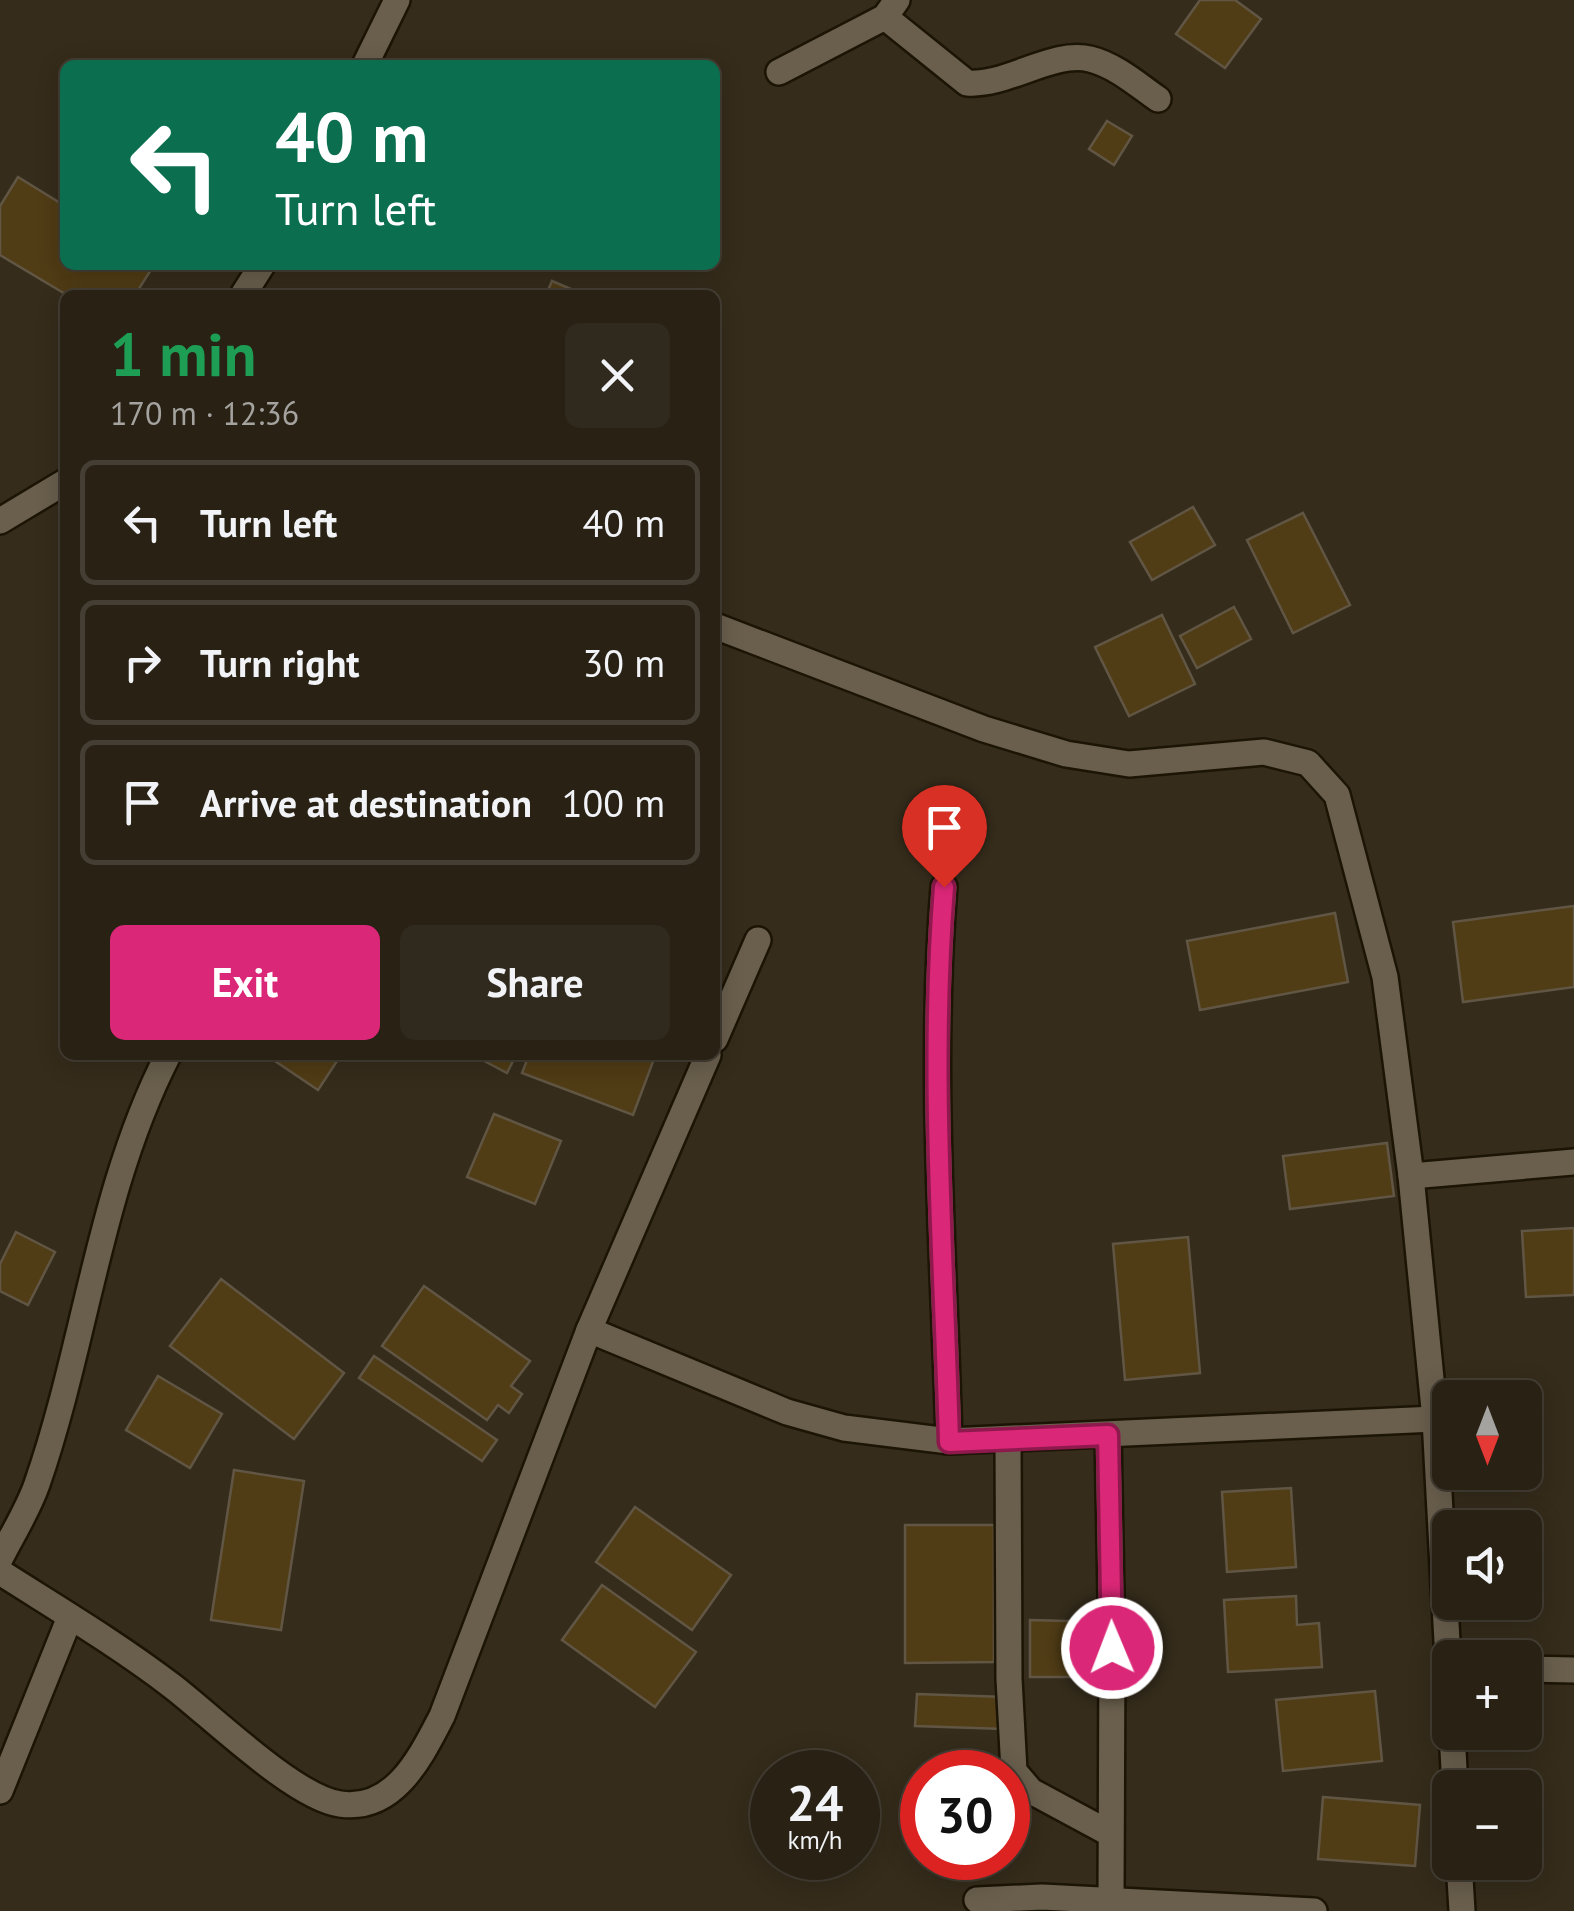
<!DOCTYPE html>
<html lang="en">
<head>
<meta charset="utf-8">
<style>
	body { margin:0; font-family:"PT Sans",sans-serif; background:#30291d; color:#f1f3f6; height:100vh; display:flex; flex-direction:column; font-size:38px; white-space:nowrap }
	* { box-sizing:border-box; margin:0 }
	p { font-size:32px; color:#a5a3a0 }
	.icon { flex:none; width:55px; height:55px; fill:none; stroke:currentColor; stroke-width:2; stroke-linecap:round; stroke-linejoin:round }
	.map { position:relative; flex:1; overflow:hidden }
	.details { position:absolute; left:60px; top:290px; width:660px; height:770px; display:flex; flex-direction:column; background:#282114; border-radius:15px; box-shadow:0 5px 25px #0003,0 0 0 2px #443e34 }
	.details>* { flex:none }
	.top-card { position:absolute; left:60px; top:60px; width:660px; height:210px; border-radius:15px; box-shadow:0 5px 25px #0003,0 0 0 2px #443e34; background:#0b6e4f; color:#fff; overflow:hidden }
	.needle { width:65px; rotate:180deg }
	.tools { position:absolute; left:1432px; top:1380px; display:grid; gap:20px }
	.tools a { display:grid; place-items:center; width:110px; height:110px; border-radius:15px; background:#282114; box-shadow:0 5px 25px #0003,0 0 0 2px #443e34; font-size:50px }
	.speed { position:absolute; left:750px; top:1750px; display:flex; gap:20px; font-size:50px; font-weight:700; text-align:center }
	.speed>* { display:grid; place-content:center; width:130px; height:130px; border-radius:50%; background:#282114; box-shadow:0 5px 25px #0003,0 0 0 2px #443e34; line-height:1 }
	.speed small { font-size:25px; font-weight:400 }
	.speed .limit { border:15px solid #d22; background:#fff; color:#111 }
	.pin { position:absolute; display:grid; place-items:center; width:85px; height:85px; color:#fff; margin:-102px -42px; border-radius:50% 50% 50% 0; rotate:-45deg; box-shadow:0 0 10px #0007 }
	.pin .icon { rotate:45deg }
	.me { position:absolute; width:110px; margin:-55px; rotate:359deg; stroke-linejoin:round; filter:drop-shadow(0 0 8px #0008) }
	.turn { display:flex; align-items:center; gap:35px; height:210px; padding:0 50px; font-size:45px }
	.turn .icon { width:130px; height:130px; stroke-width:2.5 }
	.turn b { display:block; font-size:70px; line-height:85px }
	.round { display:grid; place-items:center; flex:none; width:105px; height:105px; border-radius:15px; background:#30291d }
	.head { display:flex; align-items:center; justify-content:space-between; height:170px; padding:0 50px }
	h1 { font-size:60px; font-weight:600; line-height:75px; color:#1e9e55 }
	.action { display:flex; gap:20px; margin-top:auto; padding:20px 50px }
	.action a { flex:1; height:115px; border-radius:15px; background:#db2777; color:#fff; font-size:40px; font-weight:600; line-height:115px; text-align:center }
	.action a+a { background:#30291d; color:#f1f3f6 }
	ul { padding:0; list-style:none }
	li { display:flex; align-items:center; gap:30px; height:125px; margin:0 20px 15px; padding:0 30px; border:5px solid #443e34; border-radius:15px }
	li div { flex:1 }
	li b { display:block; font-size:38px }
	li em { font-style:normal }
	.map>svg:first-child { display:block }
	.building { fill:#503c15; stroke:#615644; stroke-width:2.5 }
	.lines { fill:none; stroke-linecap:round; stroke-linejoin:round }
	.street-casing { stroke:#1c1405; stroke-width:30 }
	.street { stroke:#6a5f4d; stroke-width:25 }
	.route-casing { stroke:#8e194d; stroke-width:25 }
	.route { stroke:#db2777; stroke-width:18 }
</style>
</head>
<body>
<div class="map">
<svg width="1574" height="1911" viewBox="0 0 1574 1911">
	<rect width="100%" height="100%" fill="#352c1b"/>
	<g class="building">
		<polygon points="1200,0 1235,0 1261,19 1225,68 1176,34"/>
		<polygon points="1107,121 1132,136 1114,165 1089,149"/>
		<polygon points="18,177 65,206 65,265 154,265 135,295 67,295 0,255 0,206"/>
		<polygon points="552,281 585,295 546,295"/>
		<polygon points="1193,507 1215,545 1152,580 1130,542"/>
		<polygon points="1303,513 1350,605 1293,633 1247,540"/>
		<polygon points="1234,607 1251,639 1197,668 1180,636"/>
		<polygon points="1162,615 1195,684 1129,716 1095,647"/>
		<polygon points="1574,906 1574,987 1463,1002 1453,922"/>
		<polygon points="1335,913 1348,982 1200,1010 1187,941"/>
		<polygon points="266,1055 341,1055 318,1090"/>
		<polygon points="473,1055 516,1055 507,1073"/>
		<polygon points="529,1055 643,1055 654,1059 633,1115 522,1073"/>
		<polygon points="494,1114 561,1141 535,1204 467,1177"/>
		<polygon points="1387,1143 1394,1196 1290,1209 1283,1156"/>
		<polygon points="1574,1228 1574,1295 1526,1297 1522,1231"/>
		<polygon points="16,1232 55,1252 28,1305 0,1291 0,1264"/>
		<polygon points="1188,1237 1200,1373 1125,1380 1113,1244"/>
		<polygon points="221,1279 344,1373 294,1439 170,1346"/>
		<polygon points="424,1286 530,1361 511,1386 522,1394 509,1413 498,1405 487,1420 382,1346"/>
		<polygon points="374,1356 497,1440 482,1461 359,1378"/>
		<polygon points="158,1376 222,1414 190,1468 126,1430"/>
		<polygon points="234,1470 304,1481 281,1630 211,1620"/>
		<polygon points="1291,1488 1296,1567 1227,1572 1222,1492"/>
		<polygon points="635,1507 731,1575 692,1630 596,1562"/>
		<polygon points="905,1525 994,1525 994,1662 905,1663"/>
		<polygon points="602,1585 696,1652 655,1707 562,1640"/>
		<polygon points="1296,1596 1297,1625 1319,1623 1322,1667 1228,1672 1224,1600"/>
		<polygon points="1030,1620 1106,1622 1105,1677 1030,1677"/>
		<polygon points="1375,1691 1382,1761 1283,1771 1276,1700"/>
		<polygon points="917,1694 1005,1697 1004,1729 915,1726"/>
		<polygon points="1323,1797 1420,1805 1415,1866 1318,1859"/>
	</g>
	<g class="lines">
		<g class="street-casing">
			<g id="street">
				<path d="M885,17L967,83C1008,86 1052,50 1090,59C1115,65 1138,85 1158,99"/>
				<polyline points="365,65 397,0"/>
				<polyline points="779,72 885,17 897,0"/>
				<polyline points="243,295 262,265"/>
				<polyline points="0,521 65,482"/>
				<polyline points="715,626 984,729 1066,754 1129,764 1264,752 1308,763 1337,795 1385,977 1411,1176 1435,1419 1450,1697"/>
				<path d="M944,887C929,1071 944,1257 949,1441"/>
				<polyline points="715,1039 758,940"/>
				<polyline points="1411,1176 1574,1162"/>
				<polyline points="589,1330 787,1412 844,1428 949,1441 1435,1419"/>
				<polyline points="1108,1435 1112,1648 1111,1900"/>
				<polyline points="1008,1440 1009,1679 1014,1771 1031,1791 1109,1833"/>
				<path d="M0,1559C12,1535 28,1510 37,1484C86,1343 99,1189 168,1055"/>
				<path d="M0,1572C58,1609 117,1644 172,1686C210,1715 295,1798 340,1804C395,1812 421,1756 442,1716L589,1330L708,1055"/>
				<polyline points="1525,1669 1574,1670"/>
				<polyline points="1452,1732 1455,1788"/>
				<polyline points="0,1791 70,1617"/>
				<polyline points="1459,1862 1462,1911"/>
				<polyline points="977,1900 1042,1897 1314,1911"/>
			</g>
		</g>
		<use href="#street" class="street"/>
	</g>
	<g class="lines">
		<g class="route-casing">
			<path id="route" d="M944,887C929,1071 944,1257 949,1442L1108,1435L1112,1648"/>
		</g>
		<use href="#route" class="route"/>
	</g>
</svg>
<div class="tools">
<a><svg class="needle" viewBox="-14 -14 28 28"><path d="M0-13l5 13h-10z" fill="#e53935"/><path d="M0 13l5-13h-10z" fill="#a5a3a0"/></svg></a>
<a><svg class="icon" aria-label="sound" viewBox="0 0 24 24"><path d="M4 9h4l5-4v14l-5-4H4zM17 9q2 3 0 6"/></svg></a>
<a>+</a>
<a>−</a>
</div>
<div class="speed"><div>24<small>km/h</small></div><div class="limit">30</div></div>
<div class="pin" style="left:944px;top:887px;background:#d93025"><svg class="icon" aria-label="arrive" viewBox="0 0 24 24"><path d="M6 21V4h12l-3 4 3 4H6"/></svg></div>
<svg class="me" style="left:1112px;top:1648px" viewBox="-20 -20 40 40"><circle r="17" fill="#db2777" stroke="#fff" stroke-width="3"/><path d="M0-11L8 9 0 5-8 9z" fill="#fff"/></svg>
<div class="top-card">
<div class="turn"><svg class="icon" aria-label="left" viewBox="0 0 24 24"><path d="M17 20v-9H6M10 6l-5 5 5 5"/></svg><div><b>40 m</b>Turn left</div></div>
</div>
<section class="details">
<div class="head"><div><h1>1 min</h1><p>170 m · 12:36</p></div><a class="round"><svg class="icon" aria-label="close" viewBox="0 0 24 24"><path d="M6 6l12 12M18 6L6 18"/></svg></a></div>
<ul>
<li><svg class="icon" aria-label="left" viewBox="0 0 24 24"><path d="M17 20v-9H6M10 6l-5 5 5 5"/></svg><div><b>Turn left</b></div><em>40 m</em></li>
<li><svg class="icon" aria-label="right" viewBox="0 0 24 24"><path d="M7 20v-9h11M14 6l5 5-5 5"/></svg><div><b>Turn right</b></div><em>30 m</em></li>
<li><svg class="icon" aria-label="arrive" viewBox="0 0 24 24"><path d="M6 21V4h12l-3 4 3 4H6"/></svg><div><b>Arrive at destination</b></div><em>100 m</em></li>
</ul>
<div class="action"><a>Exit</a><a>Share</a></div>
</section>
</div>
</body>
</html>
